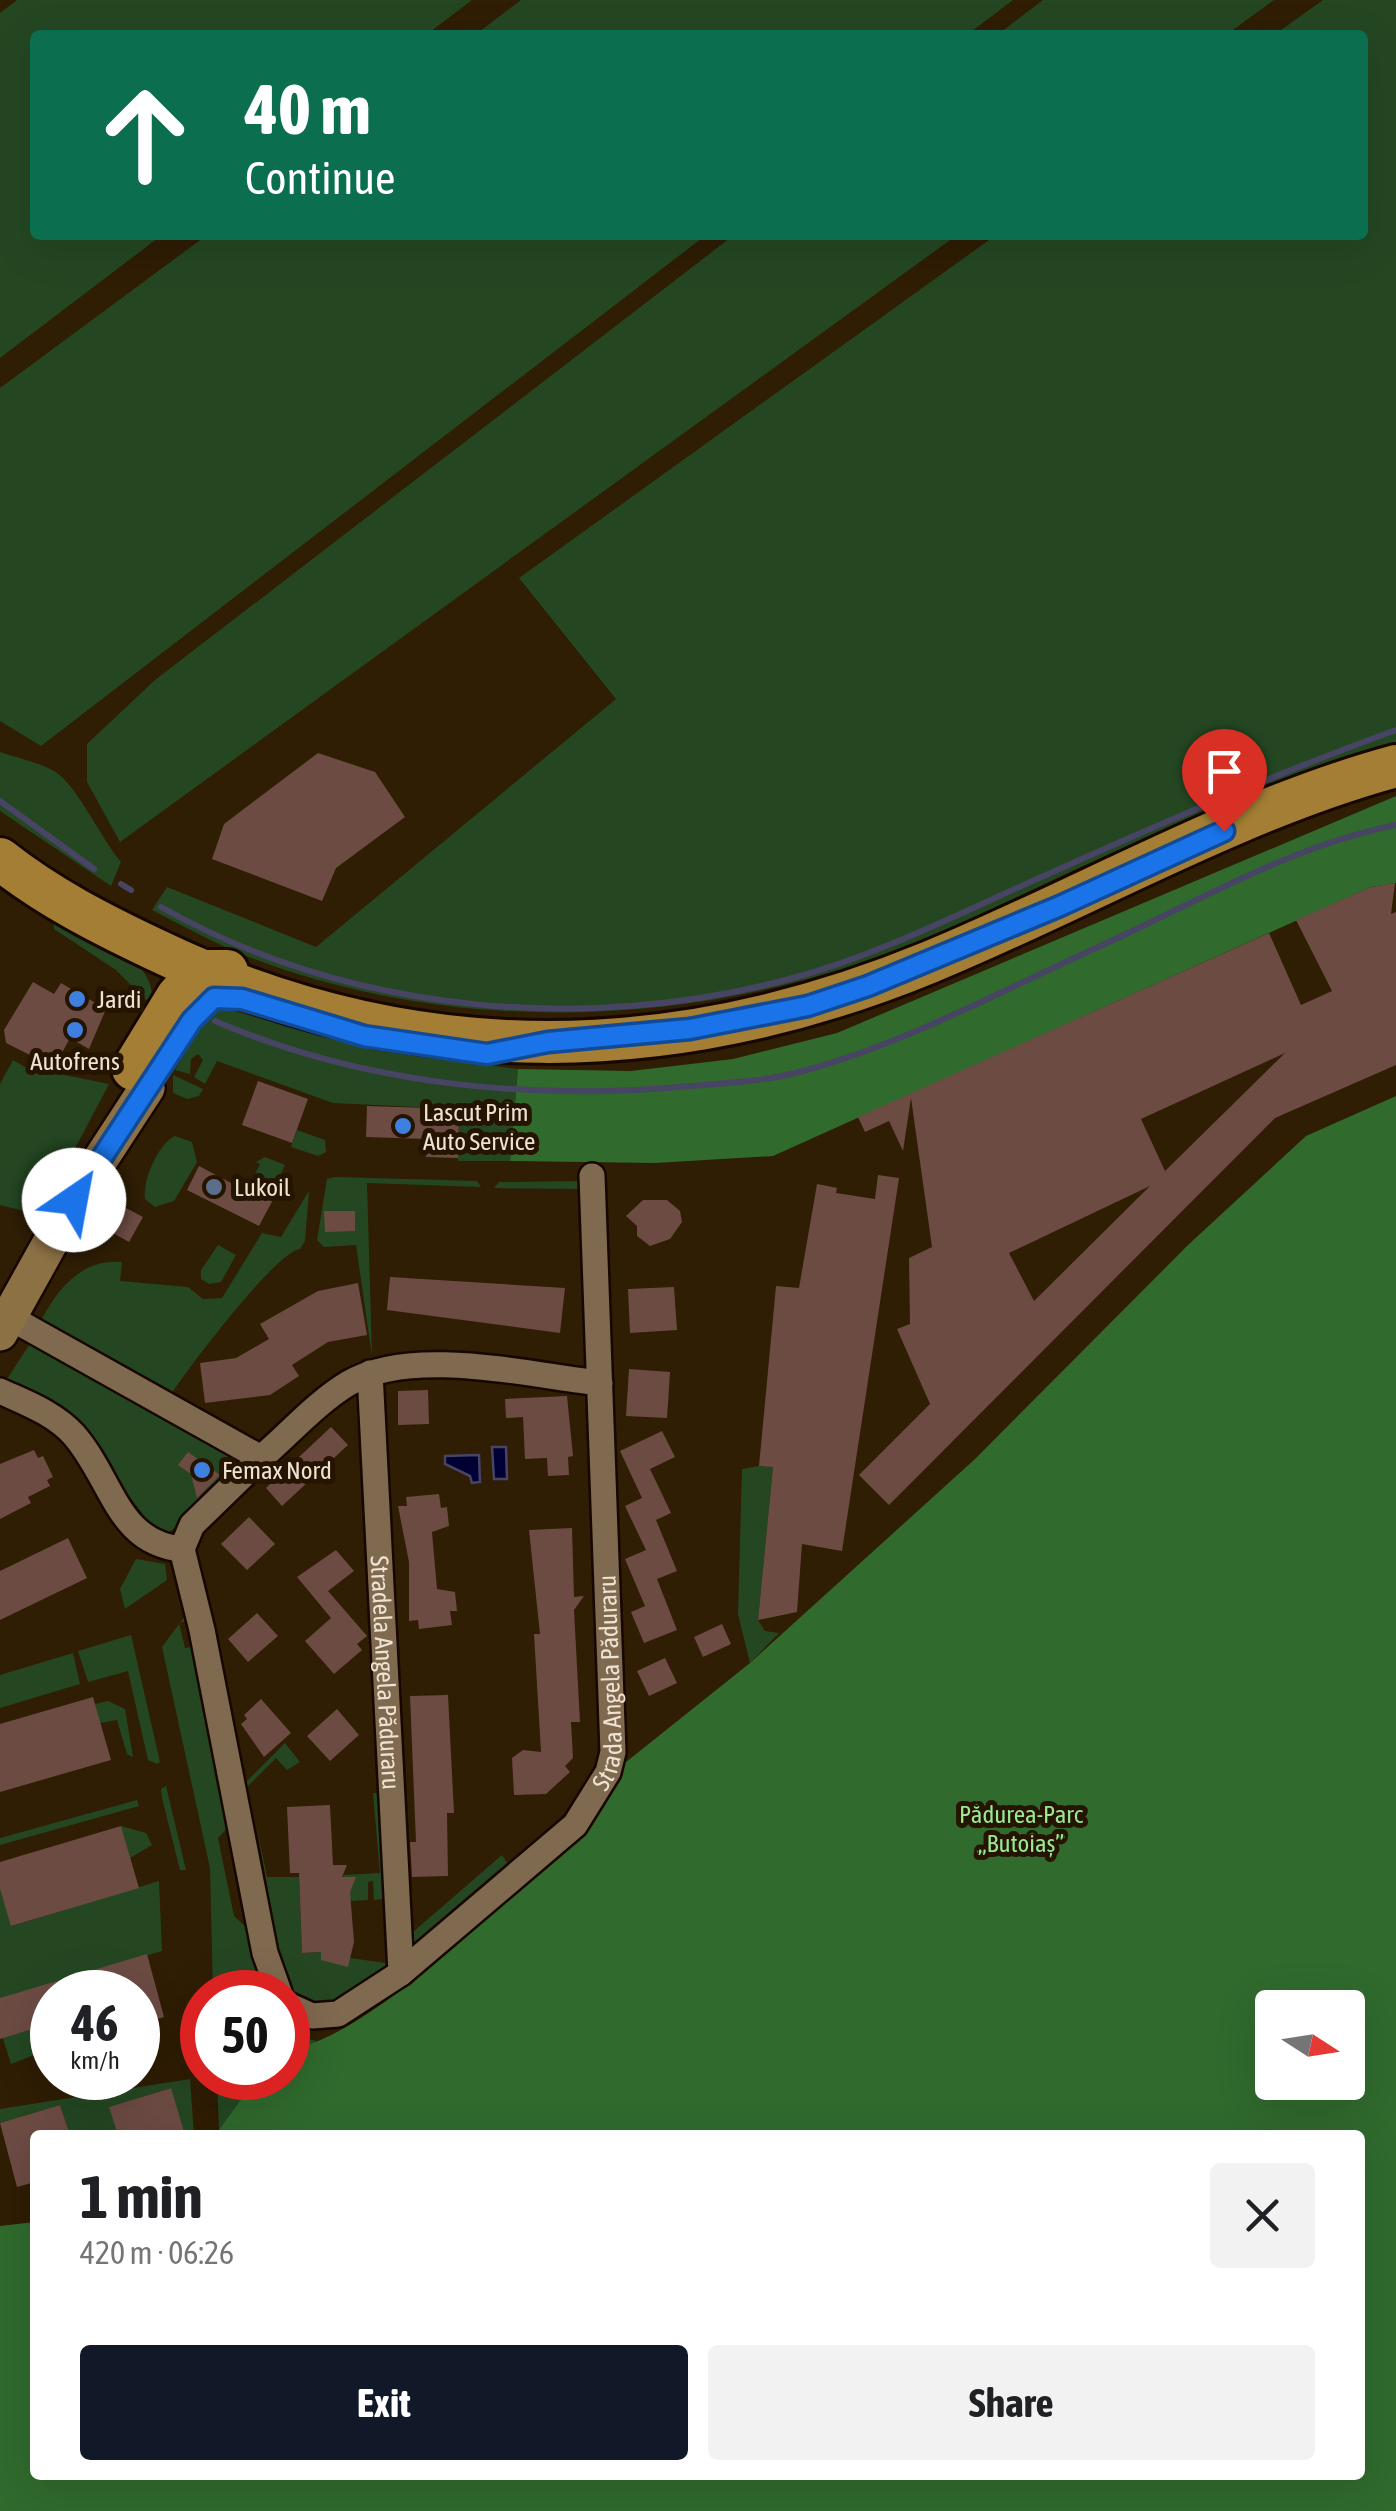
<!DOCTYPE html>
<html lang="en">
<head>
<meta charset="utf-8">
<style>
	body { margin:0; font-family:"Asap Condensed",sans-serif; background:#f2f2f2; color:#202124; height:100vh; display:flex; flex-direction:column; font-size:38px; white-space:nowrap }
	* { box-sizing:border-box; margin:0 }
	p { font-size:32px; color:#757577 }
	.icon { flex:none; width:55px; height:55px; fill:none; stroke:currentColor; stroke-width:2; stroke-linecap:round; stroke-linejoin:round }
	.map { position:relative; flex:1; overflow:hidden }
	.sheet { position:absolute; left:30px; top:2130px; width:1335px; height:350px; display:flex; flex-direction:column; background:#fff; border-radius:10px; box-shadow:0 10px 40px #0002 }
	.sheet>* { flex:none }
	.guide { position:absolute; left:30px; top:30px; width:1338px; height:210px; border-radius:10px; box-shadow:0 10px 40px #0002; background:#0b6e4f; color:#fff; overflow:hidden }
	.needle { width:65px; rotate:102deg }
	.tools { position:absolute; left:1255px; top:1990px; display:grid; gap:20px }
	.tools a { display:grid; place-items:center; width:110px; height:110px; border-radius:10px; background:#fff; box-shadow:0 10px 40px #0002; font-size:50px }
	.speed { position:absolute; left:30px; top:1970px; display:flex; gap:20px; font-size:50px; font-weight:700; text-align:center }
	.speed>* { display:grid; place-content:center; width:130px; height:130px; border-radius:50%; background:#fff; box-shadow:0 10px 40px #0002; line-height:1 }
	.speed small { font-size:25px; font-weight:400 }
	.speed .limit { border:15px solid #d22; background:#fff; color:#111 }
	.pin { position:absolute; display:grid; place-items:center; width:85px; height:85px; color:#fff; margin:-102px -42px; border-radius:50% 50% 50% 0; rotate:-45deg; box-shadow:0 0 10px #0007 }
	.pin .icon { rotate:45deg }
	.me { position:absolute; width:110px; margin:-55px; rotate:33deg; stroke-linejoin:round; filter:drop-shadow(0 0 8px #0008) }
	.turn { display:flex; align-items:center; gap:35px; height:210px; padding:0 50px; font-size:45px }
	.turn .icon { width:130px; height:130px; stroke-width:2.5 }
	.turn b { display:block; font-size:70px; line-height:85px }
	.round { display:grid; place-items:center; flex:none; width:105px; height:105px; border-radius:10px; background:#f2f2f2 }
	.head { display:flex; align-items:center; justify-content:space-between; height:170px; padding:0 50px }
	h1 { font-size:60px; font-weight:700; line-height:75px }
	.action { display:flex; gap:20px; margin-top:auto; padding:20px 50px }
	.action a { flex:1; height:115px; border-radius:10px; background:#111827; color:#fff; font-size:40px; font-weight:700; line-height:115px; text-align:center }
	.action a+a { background:#f2f2f2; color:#202124 }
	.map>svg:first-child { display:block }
	.green { fill:#244722 }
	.forest { fill:#306a2d; fill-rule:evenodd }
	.water { fill:#000035; stroke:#474464; stroke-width:2.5 }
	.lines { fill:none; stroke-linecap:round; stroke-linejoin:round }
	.stream { stroke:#474464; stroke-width:6 }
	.building { fill:#6c4b43; fill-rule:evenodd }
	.minor-casing { stroke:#170700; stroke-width:30 }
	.secondary-casing { stroke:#170700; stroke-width:40 }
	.trunk-casing { stroke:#170700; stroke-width:48 }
	.minor { stroke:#7f694f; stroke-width:25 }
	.secondary { stroke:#8c7145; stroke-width:35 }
	.trunk { stroke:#a37e34; stroke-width:42 }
	.route-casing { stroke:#114b97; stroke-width:25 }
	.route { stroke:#1a73e8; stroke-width:18 }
	.shop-dot { fill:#3f7fe0; stroke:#251400; stroke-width:4 }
	.service-dot { fill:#5c6f8a; stroke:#251400; stroke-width:4 }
	.labels { text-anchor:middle; stroke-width:10; stroke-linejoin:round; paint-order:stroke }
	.poi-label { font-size:25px; fill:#eee2d3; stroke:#251400; text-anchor:start }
	.street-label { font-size:25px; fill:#eee2d3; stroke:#251400 }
	.park-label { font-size:25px; fill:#99e993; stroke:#251400 }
</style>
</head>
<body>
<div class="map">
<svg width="1396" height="2511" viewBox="0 0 1396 2511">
	<rect width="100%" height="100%" fill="#2f1d04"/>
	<g class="green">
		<polygon points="17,0 472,0 426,35 35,35 35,235 162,235 0,358 0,13"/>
		<polygon points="521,0 1013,0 967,35 475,35"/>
		<polygon points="1043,0 1274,0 1226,35 997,35"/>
		<path d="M1323,0H1396V745C1311,777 1225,806 1141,841C1066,871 995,910 920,941C712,1026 467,1039 254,959C219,946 185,927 152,910L167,887L316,947L616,699L519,578L996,235H1362V35H1274Z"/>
		<polygon points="207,235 706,235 41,746 0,721 0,388"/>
		<polygon points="734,235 957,235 120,842 87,782 87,744 155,680"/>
		<path d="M0,752C17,758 38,762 54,771C76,783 101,839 121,862L111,886L0,811Z"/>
		<path d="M54,913C91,935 159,956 152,1006L116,970L54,929Z"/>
		<polygon points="223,1008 372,1050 518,1069 510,1161 458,1161 459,1109 333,1103 217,1061 205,1084 194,1077 203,1060 198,1054 191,1059 190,1074 175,1070 206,1016"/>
		<polygon points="13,1060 25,1067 109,1084 40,1215 0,1205 0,1084"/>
		<polygon points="173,1075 203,1089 199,1096 187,1099 173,1093"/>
		<polygon points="297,1130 325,1140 326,1152 318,1156 291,1147"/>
		<path d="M175,1136L192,1142L197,1162L174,1201L155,1207L145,1199C142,1181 158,1144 175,1136Z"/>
		<polygon points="265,1157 285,1165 275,1186 255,1174 260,1164 256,1162"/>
		<polygon points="335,1177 477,1181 481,1187 367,1183 372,1356 356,1245 324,1247 317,1240 327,1179"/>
		<polygon points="584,1181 586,1189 494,1188 499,1182"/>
		<path d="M309,1191L305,1241L300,1249C276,1251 186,1371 169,1397L40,1322C58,1289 80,1259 122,1262L120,1281L188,1287L203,1299L222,1298L262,1233L281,1237Z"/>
		<polygon points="218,1245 236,1255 221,1282 209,1284 201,1279 201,1270"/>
		<polygon points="33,1339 229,1453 233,1470 178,1526 160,1537 66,1413 7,1379"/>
		<polygon points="759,1466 773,1467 758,1620 765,1631 779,1633 750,1663 738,1614 742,1469"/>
		<polygon points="136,1559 165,1564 167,1580 125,1609 120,1589"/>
		<polygon points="189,1611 190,1620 179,1623 185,1648 196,1646 232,1823 218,1838 234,1916 254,1935 267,1992 213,1992 210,1868 162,1647"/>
		<polygon points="131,1635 160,1762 157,1764 148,1760 128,1671 88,1682 78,1651"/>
		<polygon points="73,1653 80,1684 0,1708 0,1675"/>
		<polygon points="108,1701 125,1709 133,1757 127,1754 117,1720 100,1723 95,1704"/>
		<polygon points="285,1743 300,1762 287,1770 276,1758 247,1787 242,1786"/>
		<polygon points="166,1786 186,1870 180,1870 162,1798 161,1789"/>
		<polygon points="373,1793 380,1793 385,1899 374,1900 373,1881 368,1882 368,1900 351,1901 343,1875 380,1873"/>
		<polygon points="137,1800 139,1806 0,1845 0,1838"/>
		<polygon points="256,1823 267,1877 299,1877 302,1953 321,1952 322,1960 347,1966 350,1958 386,1963 382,1976 330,2008 300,2000 284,1984"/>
		<polygon points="121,1826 146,1833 152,1845 130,1858"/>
		<polygon points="502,1855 510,1867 417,1948 411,1947 404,1932 413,1932"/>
		<polygon points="159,1881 162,1951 18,1993 37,2054 11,2064 0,2029 0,1889 12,1926"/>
		<polygon points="288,2022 300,2037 317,2041 316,2046 288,2050"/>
		<polygon points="217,2078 276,2078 219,2130"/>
		<polygon points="190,2079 194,2135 185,2135 170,2088 110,2107 118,2135 70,2135 60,2105 0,2123 0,2109"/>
	</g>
	<g class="forest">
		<polygon points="1396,796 1396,883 1371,887 773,1156 655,1163 510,1161 518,1069 631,1071 733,1059 837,1033"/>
		<path d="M1396,1096V2511H0V2226L35,2222V2475H1360V2135H220L219,2130L257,2078H288V2050C375,2036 513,1890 583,1828L605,1801L621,1766L750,1663L975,1459L1188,1245L1306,1136ZM1272,2008H1348V2082H1272Z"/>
	</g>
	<g class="water">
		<polygon points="492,1447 506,1447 507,1479 494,1479"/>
		<polygon points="479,1455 480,1482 472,1483 470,1476 445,1464 445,1456"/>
	</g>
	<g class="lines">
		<g class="stream">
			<polyline points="0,801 94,869"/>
			<polyline points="121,884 131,890"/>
			<path d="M161,907C348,1013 587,1035 793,978C879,955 964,911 1046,875C1161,823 1277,773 1396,730"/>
			<path d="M215,1021C364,1085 530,1101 691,1086C728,1083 767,1081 803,1071C904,1044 1001,991 1096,948C1196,903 1287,847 1396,825"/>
		</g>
	</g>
	<g class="building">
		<polygon points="318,753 375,772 405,817 336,868 322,901 212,859 224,824"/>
		<path d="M1395,883L1391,914L1396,912V1065L1275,1118L889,1505L859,1475L930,1404L897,1329L910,1324L909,1258L932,1247L911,1098L903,1151L889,1121L865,1132L858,1117L1269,933L1301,1005L1332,991L1296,920L1371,887ZM1285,1053L1165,1171L1141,1119ZM1150,1186L1034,1301L1009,1253Z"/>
		<polygon points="33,982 54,994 61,983 106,1009 89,1049 70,1038 57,1062 48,1064 6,1043 4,1030"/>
		<polygon points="258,1081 308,1099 292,1143 242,1125"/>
		<polygon points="367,1106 459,1109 458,1158 426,1157 427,1139 366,1137"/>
		<polygon points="199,1166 250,1193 256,1181 277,1192 259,1226 187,1190"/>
		<polygon points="878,1175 899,1178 842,1551 802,1544 797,1612 758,1620 773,1467 759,1466 776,1286 799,1288 817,1184 837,1188 836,1193 875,1199"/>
		<polygon points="643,1200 667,1200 680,1211 682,1222 670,1239 650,1246 637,1236 637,1226 626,1216"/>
		<polygon points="126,1208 143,1217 129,1242 113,1233"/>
		<polygon points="324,1211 355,1211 355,1231 325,1232"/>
		<polygon points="390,1277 565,1288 560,1333 387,1310"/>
		<polygon points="358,1283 367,1335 328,1342 292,1365 299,1376 270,1395 205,1403 200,1363 236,1358 269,1339 260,1324 318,1291"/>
		<polygon points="674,1287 677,1330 630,1333 628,1289"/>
		<polygon points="629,1369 670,1372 667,1418 626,1416"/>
		<polygon points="428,1390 429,1424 398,1425 398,1391"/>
		<polygon points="567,1396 573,1456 568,1457 569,1475 548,1476 547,1458 525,1459 523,1417 506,1418 505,1399"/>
		<polygon points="331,1427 348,1445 282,1506 266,1488"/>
		<polygon points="662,1431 675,1457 650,1469 671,1513 656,1520 677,1571 657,1579 677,1630 644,1643 631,1612 645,1606 625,1559 646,1550 625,1506 642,1498 620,1451"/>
		<polygon points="34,1450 38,1458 43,1456 53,1477 47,1480 50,1486 28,1497 31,1503 0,1519 0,1464"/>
		<polygon points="188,1452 220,1475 197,1498 191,1474 178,1465"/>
		<polygon points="439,1494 441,1508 447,1507 449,1526 432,1532 437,1589 455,1592 457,1611 450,1611 452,1625 419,1629 418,1620 409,1621 409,1562 398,1506 407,1506 406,1497"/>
		<polygon points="249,1517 275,1544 247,1570 221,1544"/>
		<polygon points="572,1528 574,1597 584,1596 574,1610 580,1722 571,1722 573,1758 565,1766 570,1772 546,1794 514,1795 512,1758 523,1750 541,1752 534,1634 540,1634 529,1530"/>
		<polygon points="68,1538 87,1578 0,1620 0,1571"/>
		<polygon points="336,1550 354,1571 328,1591 367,1636 357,1644 362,1650 334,1674 305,1641 331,1618 297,1577"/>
		<polygon points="257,1613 278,1636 248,1662 228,1639"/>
		<polygon points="722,1624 731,1644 703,1657 694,1637"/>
		<polygon points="665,1658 677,1683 649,1696 637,1671"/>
		<polygon points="448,1695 454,1813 447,1813 448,1876 412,1877 410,1842 416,1842 410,1696"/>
		<polygon points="93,1697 111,1760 0,1792 0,1724"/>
		<polygon points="261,1699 291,1733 264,1757 241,1724 247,1719 244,1715"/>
		<polygon points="337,1709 359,1735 330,1761 307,1736"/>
		<polygon points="330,1805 333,1865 347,1865 342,1877 356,1877 350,1892 354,1942 348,1967 321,1960 321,1952 302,1953 299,1873 290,1873 287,1807"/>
		<polygon points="121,1826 139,1888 11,1926 0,1889 0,1862"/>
		<polygon points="147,1954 164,2017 138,2025 138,1992 52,1992 52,2050 37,2054 29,2030 0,2039 0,1998"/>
		<polygon points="171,2088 185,2135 118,2135 109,2107"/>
		<polygon points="60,2105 70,2135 35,2135 35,2182 17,2187 0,2123"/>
	</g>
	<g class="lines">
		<g class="minor-casing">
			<g id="minor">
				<path d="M9,1317L261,1458C289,1434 317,1402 349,1383C412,1346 529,1375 600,1383"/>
				<path id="s1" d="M370,1373L401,1973"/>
				<path d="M0,1391C26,1403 54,1413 74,1435C113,1480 117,1543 182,1549"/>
				<polyline points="261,1458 192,1525 182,1549 202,1630 265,1953 279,1992"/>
				<path id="s2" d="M288,2005L312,2016L338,2014L401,1973L575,1825L608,1772L613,1752L592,1176"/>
			</g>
		</g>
		<g class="secondary-casing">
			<polyline id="secondary" points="0,1333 74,1200 147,1088"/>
		</g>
		<g class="trunk-casing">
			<g id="trunk">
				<path d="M0,859C48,897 101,924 156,950C410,1072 670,1069 930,962C1083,899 1237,809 1396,766"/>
				<polyline points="133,1069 177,997 200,971 227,971"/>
			</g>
		</g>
		<use href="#minor" class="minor"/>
		<use href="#secondary" class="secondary"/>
		<use href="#trunk" class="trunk"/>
	</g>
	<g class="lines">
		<g class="route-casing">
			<polyline id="route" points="74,1200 192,1020 214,998 242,999 364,1036 487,1054 548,1042 690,1029 808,1006 868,986 1060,906 1224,831"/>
		</g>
		<use href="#route" class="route"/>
	</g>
	<g class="shop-dot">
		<circle cx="77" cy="999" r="10"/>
		<circle cx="75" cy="1030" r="10"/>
		<circle cx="403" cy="1126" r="10"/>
		<circle cx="202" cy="1470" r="10"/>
	</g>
	<circle class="service-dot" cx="214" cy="1187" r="10"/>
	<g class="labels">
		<g class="poi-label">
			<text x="97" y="1008">Jardi</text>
			<text x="75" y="1070" text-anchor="middle">Autofrens</text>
			<text x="423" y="1121">Lascut Prim<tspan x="423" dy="29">Auto Service</tspan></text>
			<text x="234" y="1196">Lukoil</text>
			<text x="222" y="1479">Femax Nord</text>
		</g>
		<g class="street-label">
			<text dy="9" stroke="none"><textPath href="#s1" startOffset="300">Stradela Angela Păduraru</textPath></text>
			<text dy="9" stroke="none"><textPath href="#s2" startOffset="508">Strada Angela Păduraru</textPath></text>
		</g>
		<g class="park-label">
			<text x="1021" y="1823">Pădurea-Parc<tspan x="1021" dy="29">„Butoiaș”</tspan></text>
		</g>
	</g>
</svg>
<div class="tools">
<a><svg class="needle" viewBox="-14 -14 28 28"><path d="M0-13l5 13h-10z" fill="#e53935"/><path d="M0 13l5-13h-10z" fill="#757577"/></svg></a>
</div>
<div class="speed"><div>46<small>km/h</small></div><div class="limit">50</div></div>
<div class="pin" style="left:1224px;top:831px;background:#d93025"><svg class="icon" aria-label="arrive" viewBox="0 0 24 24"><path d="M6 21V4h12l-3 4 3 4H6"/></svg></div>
<svg class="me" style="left:74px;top:1200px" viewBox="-20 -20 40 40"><circle r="19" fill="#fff"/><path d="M0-13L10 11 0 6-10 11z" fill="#1a73e8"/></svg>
<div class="guide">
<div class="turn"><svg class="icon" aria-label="ahead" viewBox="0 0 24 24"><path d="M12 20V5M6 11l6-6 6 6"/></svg><div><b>40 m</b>Continue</div></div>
</div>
<section class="sheet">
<div class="head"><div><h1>1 min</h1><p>420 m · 06:26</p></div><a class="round"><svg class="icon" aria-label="close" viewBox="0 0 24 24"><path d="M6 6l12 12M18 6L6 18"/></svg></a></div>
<div class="action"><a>Exit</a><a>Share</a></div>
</section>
</div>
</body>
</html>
